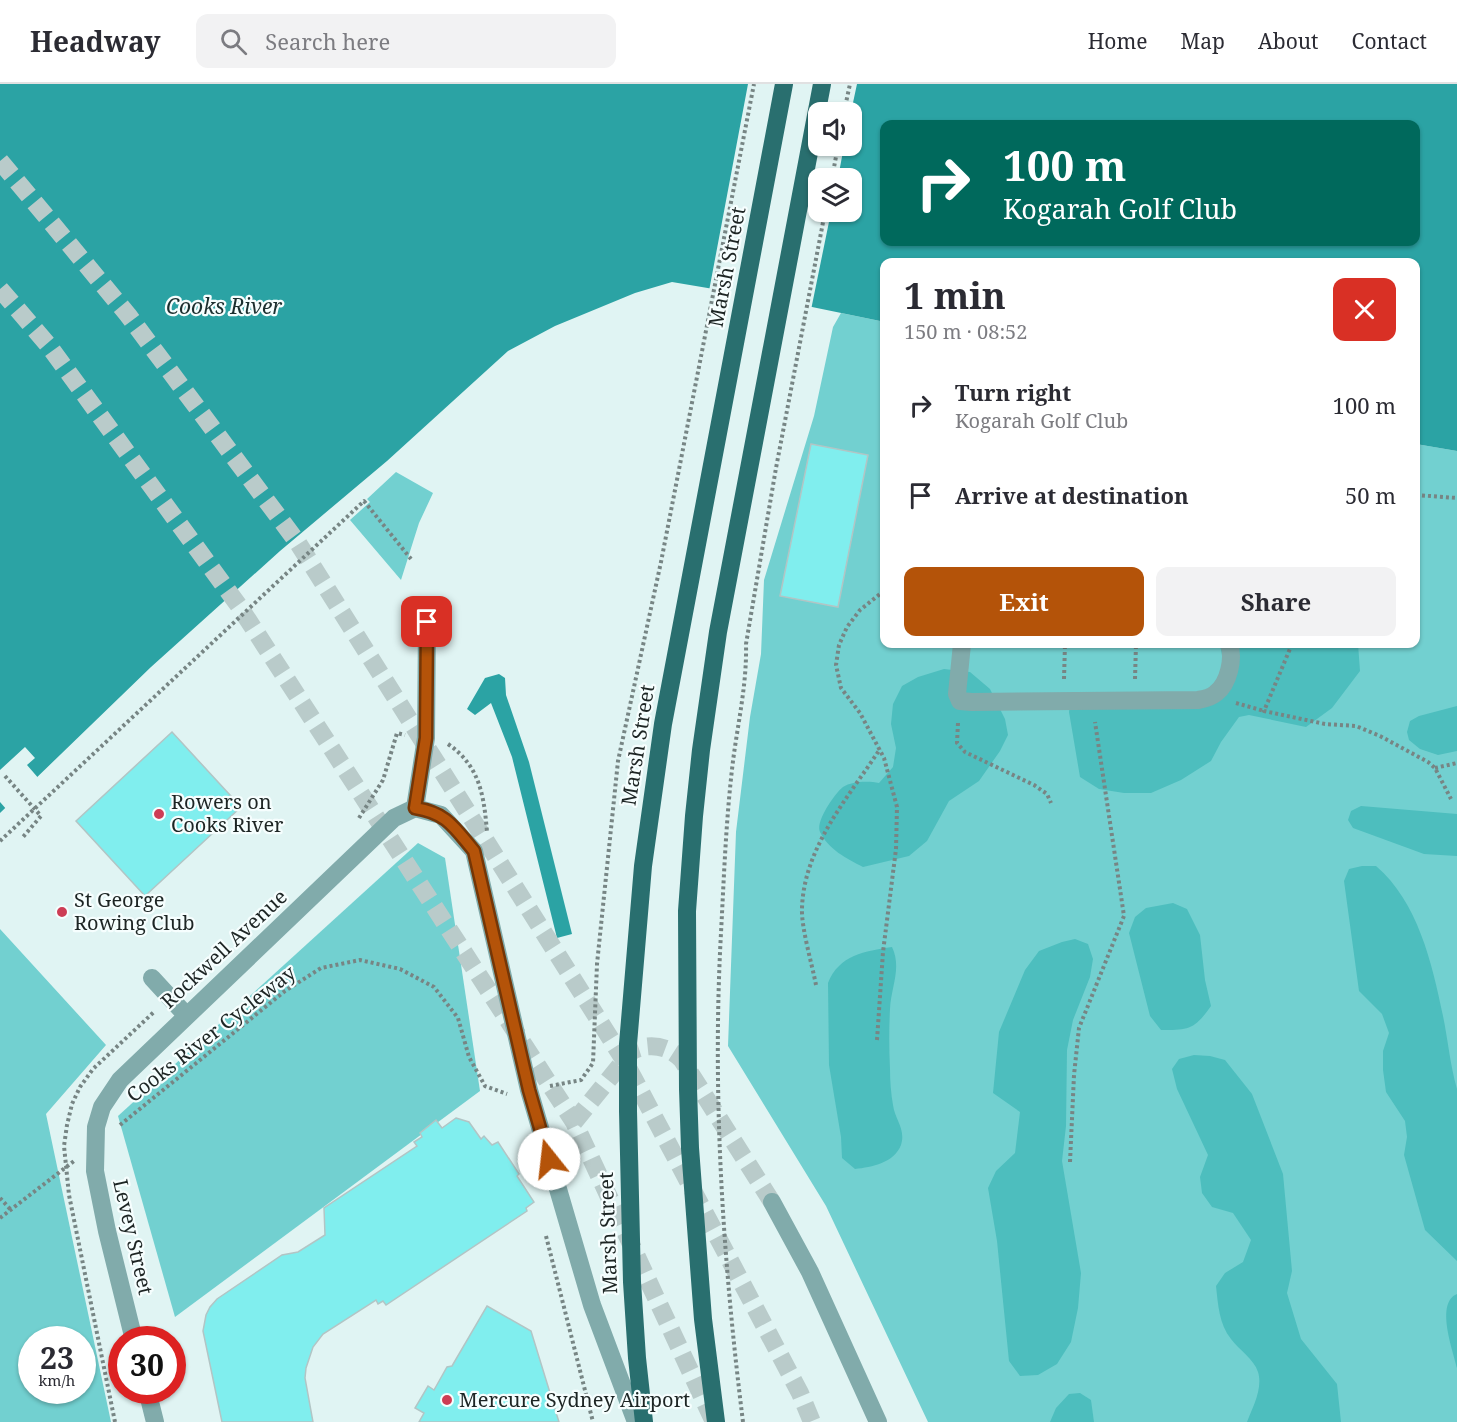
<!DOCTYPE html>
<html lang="en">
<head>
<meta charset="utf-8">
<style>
	body { margin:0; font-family:"Noto Serif",serif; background:#f2f2f3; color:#2b2b33; height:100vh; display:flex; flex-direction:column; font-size:22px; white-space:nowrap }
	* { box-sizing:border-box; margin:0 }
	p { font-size:20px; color:#7c7c81 }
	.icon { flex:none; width:33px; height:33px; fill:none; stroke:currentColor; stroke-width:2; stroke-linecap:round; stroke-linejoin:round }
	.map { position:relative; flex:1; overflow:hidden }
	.panel { position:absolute; left:880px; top:174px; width:540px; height:390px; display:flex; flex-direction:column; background:#fff; border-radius:12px; box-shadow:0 2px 4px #0004 }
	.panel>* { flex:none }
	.guide { position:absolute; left:880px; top:36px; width:540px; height:126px; border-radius:12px; box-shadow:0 2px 4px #0004; background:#00695c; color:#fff; overflow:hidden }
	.buttons { position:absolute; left:808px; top:18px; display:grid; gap:12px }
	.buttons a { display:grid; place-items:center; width:54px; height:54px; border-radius:12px; background:#fff; box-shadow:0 2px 4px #0004; font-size:30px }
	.speed { position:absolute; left:18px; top:1242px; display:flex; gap:12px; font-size:30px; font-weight:700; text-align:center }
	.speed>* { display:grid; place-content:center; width:78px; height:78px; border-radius:50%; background:#fff; box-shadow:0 2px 4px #0004; line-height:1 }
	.speed small { font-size:15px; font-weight:400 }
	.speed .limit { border:9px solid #d22; background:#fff; color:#111 }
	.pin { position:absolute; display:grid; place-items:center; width:51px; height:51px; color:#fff; margin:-26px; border-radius:12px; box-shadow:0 3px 9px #0006 }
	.me { position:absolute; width:66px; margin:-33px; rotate:344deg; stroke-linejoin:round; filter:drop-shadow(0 0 4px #0008) }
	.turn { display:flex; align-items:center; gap:21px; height:126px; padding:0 24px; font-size:27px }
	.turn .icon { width:78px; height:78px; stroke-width:2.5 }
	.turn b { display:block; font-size:42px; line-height:51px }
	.round { display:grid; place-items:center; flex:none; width:63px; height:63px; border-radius:12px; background:#f2f2f3 }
	.headline { display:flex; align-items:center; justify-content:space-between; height:102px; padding:0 24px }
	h1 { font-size:36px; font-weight:700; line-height:45px }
	.cta { display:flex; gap:12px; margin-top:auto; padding:12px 24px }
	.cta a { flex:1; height:69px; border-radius:12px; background:#b45309; color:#fff; font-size:24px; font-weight:700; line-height:69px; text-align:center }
	.cta a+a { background:#f2f2f3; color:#2b2b33 }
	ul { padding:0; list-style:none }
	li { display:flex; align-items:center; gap:18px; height:90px; padding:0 24px }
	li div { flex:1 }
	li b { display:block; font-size:22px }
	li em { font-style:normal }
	header { display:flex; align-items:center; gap:36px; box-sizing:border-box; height:84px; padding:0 30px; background:#fff; border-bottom:2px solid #e1e1e2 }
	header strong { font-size:28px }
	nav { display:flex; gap:33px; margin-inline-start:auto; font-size:21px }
	.search { width:420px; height:54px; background:#f2f2f3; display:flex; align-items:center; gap:15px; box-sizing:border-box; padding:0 21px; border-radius:12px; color:#7c7c81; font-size:22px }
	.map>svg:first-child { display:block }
	.green { fill:#72d0d0; fill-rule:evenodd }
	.forest { fill:#4dbebe }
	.water { fill:#2ba3a4; fill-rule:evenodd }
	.pier { fill:#e0f4f3 }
	.building { fill:#80eeee; stroke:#b2c5c5; stroke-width:1.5 }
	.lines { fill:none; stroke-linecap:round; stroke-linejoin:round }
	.minor-tunnel { stroke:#b9cbca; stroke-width:18; stroke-dasharray:18 9; stroke-linecap:butt }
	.highway-tunnel { stroke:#b9cbca; stroke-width:18; stroke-dasharray:18 9; stroke-linecap:butt }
	.path { stroke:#778584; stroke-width:4; stroke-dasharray:3 3; stroke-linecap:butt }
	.minor { stroke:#81abab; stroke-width:18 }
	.major { stroke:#296f6f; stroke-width:18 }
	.route-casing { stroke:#753606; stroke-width:15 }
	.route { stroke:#b45309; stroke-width:10 }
	.poi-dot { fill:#cd3d55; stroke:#f6fefe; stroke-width:2 }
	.labels { text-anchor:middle; stroke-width:4.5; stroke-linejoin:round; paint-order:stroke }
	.street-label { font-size:20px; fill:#1d2524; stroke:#f6fefe }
	.poi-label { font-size:20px; fill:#1d2524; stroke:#f6fefe; text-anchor:start }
	.water-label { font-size:21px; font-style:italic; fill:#1b2f2f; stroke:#f6fefe }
</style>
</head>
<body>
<header>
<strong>Headway</strong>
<div class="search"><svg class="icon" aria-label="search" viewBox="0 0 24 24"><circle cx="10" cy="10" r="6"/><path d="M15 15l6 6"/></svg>Search here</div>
<nav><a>Home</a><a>Map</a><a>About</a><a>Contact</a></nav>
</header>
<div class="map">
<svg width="1457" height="1338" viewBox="0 0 1457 1338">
	<rect width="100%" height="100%" fill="#e0f4f3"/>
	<g class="green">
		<polygon points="841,229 885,238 885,560 1416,560 1416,360 1457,367 1457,1338 928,1338 826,1122 728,962 736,748 750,633 761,570 764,496 814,332 833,243"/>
		<polygon points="396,388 433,409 419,439 401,496 350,436 370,418 367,415"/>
		<polygon points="418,759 445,774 480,1007 175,1233 118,1032"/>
		<path d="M0,845L106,961L46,1030L111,1338H0ZM32,1256H82V1306H32Z"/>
	</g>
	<g class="forest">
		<path d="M1219,560H1358L1360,587L1332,624L1306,643L1249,631L1239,633L1221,658L1211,677L1181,696L1151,709H1124L1099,705L1080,693L1069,628L1070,621L1204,609C1220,598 1227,578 1219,560Z"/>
		<path d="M944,585L970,588L990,605L1005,635L1008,651L1000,667L979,697L949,717L927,757L909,772L863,783C846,774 829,766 820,748C815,738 835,709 843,703C852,697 869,697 879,699L893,683L896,664L891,640L893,620L902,602L918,593Z"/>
		<polygon points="1457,622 1457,667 1438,671 1420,665 1409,656 1407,648 1410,637 1419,632"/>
		<polygon points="1361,722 1457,730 1457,772 1424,770 1353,744 1348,736 1351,727"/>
		<path d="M1362,782H1376C1418,818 1432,879 1443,932C1448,956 1450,981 1457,1005V1177L1425,1146L1404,1071L1407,1053L1405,1037L1386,1008L1383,986V967L1389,949L1382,930L1359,907L1344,797L1349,785Z"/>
		<path d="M1173,819L1187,825L1200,851L1205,896L1211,922C1194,946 1189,946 1161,946L1150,932L1129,849L1135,833L1146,824Z"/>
		<polygon points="1075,855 1088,860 1093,875 1090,893 1073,936 1067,966 1066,1042 1062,1077 1081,1189 1078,1224 1071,1258 1057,1280 1038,1291 1020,1292 1009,1277 997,1157 988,1104 996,1087 1015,1069 1020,1028 993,1009 999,948 1025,886 1039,867 1062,858"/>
		<path d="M892,863C902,884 891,903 890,925C889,945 889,965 890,985C890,997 891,1010 893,1021C895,1036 906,1045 901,1061C894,1079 872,1083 855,1085L842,1074L841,1053L829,981L828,899C839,871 865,867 892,863Z"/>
		<path d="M1194,971L1210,972L1225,976L1252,1010L1283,1090L1292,1187L1287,1209L1301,1255L1337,1300L1341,1338H1247C1253,1323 1263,1304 1258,1288C1254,1275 1239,1266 1231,1255C1219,1240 1218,1220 1216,1202L1225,1189L1243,1178L1251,1156L1233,1129L1212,1123L1202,1109L1200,1093L1208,1071L1177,1005L1172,985L1179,975Z"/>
		<path d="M1457,1210V1284C1453,1266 1435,1219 1457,1210Z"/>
		<polygon points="1080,1309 1091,1316 1094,1338 1050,1338 1056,1324 1069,1310"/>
	</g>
	<g class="water">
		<path d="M0,0H1457V367L1416,360V178H885V238L778,216L672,198L635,209L555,242L508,267L387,377L280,467L151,583L0,729ZM819,28H852V62H819ZM885,40H1416V158H885ZM819,94H852V128H819Z"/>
		<polygon points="499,590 505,594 506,611 529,678 572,850 557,854 512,673 491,619 475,631 467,625 485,594"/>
	</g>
	<g class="pier">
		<polygon points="748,0 857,0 851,28 819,28 819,62 844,62 838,94 819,94 819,128 831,128 811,226 709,207"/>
		<polygon points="25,663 35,674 27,681 40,696 7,726 0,718 0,686"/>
	</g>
	<g class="building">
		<polygon points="811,360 868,371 838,523 780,512"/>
		<polygon points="172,648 241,723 145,812 76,737"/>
		<polygon points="456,1034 469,1038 481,1055 484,1052 492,1061 498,1058 519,1090 517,1092 534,1118 526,1124 527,1127 386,1221 383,1217 378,1220 376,1216 323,1250 313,1263 306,1284 305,1294 313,1338 222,1338 203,1247 206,1231 210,1223 217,1215 282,1171 298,1168 325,1151 324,1124 417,1062 414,1058 422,1053 420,1049 436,1036 442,1044"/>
		<polygon points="487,1222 531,1247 559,1338 419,1338 424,1329 415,1324 428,1302 434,1306 447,1283 452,1282"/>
	</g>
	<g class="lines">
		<path class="minor-tunnel" d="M574,1038L632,967C650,958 669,962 682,976L772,1118"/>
		<g class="highway-tunnel">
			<polyline points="0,77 128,231 298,459 624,976 800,1309 812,1338"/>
			<polyline points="0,205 49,262 239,522 574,1038 714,1338"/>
		</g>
		<g class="path">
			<polyline points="844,28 850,0"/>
			<polyline points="832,94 838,62"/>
			<polyline points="1416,411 1457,414"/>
			<polyline points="1292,560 1264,627 1325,640 1356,642 1380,652 1428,678 1435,684 1451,715"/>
			<polyline points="1064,595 1065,560"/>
			<polyline points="1135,595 1136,560"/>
			<polyline points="1236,619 1264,627"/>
			<polyline points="958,639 957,659 965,668 1034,701 1047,710 1051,719"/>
			<path d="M448,660C480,682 484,712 487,748"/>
			<polyline points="1435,684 1457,679"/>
			<polyline points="5,692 41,732 23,753"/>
			<polyline points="359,734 383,696 397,649 405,651"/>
			<polyline points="0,757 364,417 411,475"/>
			<polyline points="185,900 199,886"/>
			<path d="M816,901C812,880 801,843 802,824C804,763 848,714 880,665"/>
			<polyline points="877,956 883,868 896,765 897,723 884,674 860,629 841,604 836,581 839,561 847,543 860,526 885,506"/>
			<polyline points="550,1002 581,996 593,979 597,880 618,677 661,478 754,0"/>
			<polyline points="120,1041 285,907 321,884 360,876 400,885 434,903 458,934 469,973 485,1002 507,1010"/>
			<polyline points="1070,1078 1074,991 1079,944 1124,832 1095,638"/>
			<polyline points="0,1114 11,1126"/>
			<polyline points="0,1134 74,1077"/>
			<polyline points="546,1152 593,1338"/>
			<polyline points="115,1338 69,1111 64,1062 67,1041 72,1020 80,1003 93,985 155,927"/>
			<path d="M743,1338C723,1178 712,1011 721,849C724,792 726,734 733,677C738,638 747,600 746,560L776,384L825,128"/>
		</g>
		<g class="minor">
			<path d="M962,560L957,610L960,617L972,618L1198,616C1204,615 1212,613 1216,609C1229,599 1234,574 1229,560"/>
			<polyline points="415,724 441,731 474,767 529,1006 592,1221 636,1338"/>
			<polyline points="415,724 426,654 427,538"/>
			<polyline points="152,894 186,931"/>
			<polyline points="772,1118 810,1188 878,1338"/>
			<polyline points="134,1256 107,1147 95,1087 96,1043 102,1023 120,996 394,734 415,724"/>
			<polyline points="147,1306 155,1338"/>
		</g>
		<g class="major">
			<polyline points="644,1338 637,1274 632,1198 628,1027 628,960 643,782 663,640 784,0"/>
			<polyline points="716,1338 703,1235 690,1064 688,1005 687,827 694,732 701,666 718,548 822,0"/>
		</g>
	</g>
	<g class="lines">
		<g class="route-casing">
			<path id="route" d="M427,538L426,654L415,724C447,729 454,743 474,767L529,1006L549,1075"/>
		</g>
		<use href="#route" class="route"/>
	</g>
	<g class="poi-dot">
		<circle cx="159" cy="730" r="6"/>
		<circle cx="62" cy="828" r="6"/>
		<circle cx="447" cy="1316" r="6"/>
	</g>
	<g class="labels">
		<g class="street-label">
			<text transform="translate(727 183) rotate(-79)" y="7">Marsh Street</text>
			<text transform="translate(638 661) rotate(-81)" y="7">Marsh Street</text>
			<text transform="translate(224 865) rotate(-43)" y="7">Rockwell Avenue</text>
			<text transform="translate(211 950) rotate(-38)" y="7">Cooks River Cycleway</text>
			<text transform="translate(608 1149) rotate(-92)" y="7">Marsh Street</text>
			<text transform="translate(133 1153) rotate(77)" y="7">Levey Street</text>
		</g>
		<g class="poi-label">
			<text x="171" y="725">Rowers on<tspan x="171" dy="23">Cooks River</tspan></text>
			<text x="74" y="823">St George<tspan x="74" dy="23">Rowing Club</tspan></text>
			<text x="459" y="1323">Mercure Sydney Airport</text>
		</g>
		<g class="water-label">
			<text x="224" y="230">Cooks River</text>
		</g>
	</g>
</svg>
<div class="buttons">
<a><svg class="icon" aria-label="sound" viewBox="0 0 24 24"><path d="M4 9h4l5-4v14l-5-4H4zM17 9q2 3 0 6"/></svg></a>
<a><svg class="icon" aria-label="layers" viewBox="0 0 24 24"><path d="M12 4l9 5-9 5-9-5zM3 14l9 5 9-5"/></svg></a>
</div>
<div class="speed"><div>23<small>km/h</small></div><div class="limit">30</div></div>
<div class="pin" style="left:427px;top:538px;background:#d93025"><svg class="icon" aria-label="arrive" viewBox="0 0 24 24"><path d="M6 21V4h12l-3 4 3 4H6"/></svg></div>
<svg class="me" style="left:549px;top:1075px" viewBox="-20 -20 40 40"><circle r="19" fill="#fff"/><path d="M0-13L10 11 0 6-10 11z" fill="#b45309"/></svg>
<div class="guide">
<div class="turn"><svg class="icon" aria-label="right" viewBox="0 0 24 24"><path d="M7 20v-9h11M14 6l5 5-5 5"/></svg><div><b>100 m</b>Kogarah Golf Club</div></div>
</div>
<section class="panel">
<div class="headline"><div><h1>1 min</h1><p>150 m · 08:52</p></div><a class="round" style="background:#d93025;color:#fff"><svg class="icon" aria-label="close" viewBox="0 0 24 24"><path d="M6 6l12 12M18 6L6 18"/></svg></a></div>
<ul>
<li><svg class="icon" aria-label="right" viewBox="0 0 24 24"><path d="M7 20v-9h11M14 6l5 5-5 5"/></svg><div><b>Turn right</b><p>Kogarah Golf Club</p></div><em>100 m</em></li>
<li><svg class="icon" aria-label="arrive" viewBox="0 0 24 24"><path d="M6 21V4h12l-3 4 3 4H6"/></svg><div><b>Arrive at destination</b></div><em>50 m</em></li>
</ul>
<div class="cta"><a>Exit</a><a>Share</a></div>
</section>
</div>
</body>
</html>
